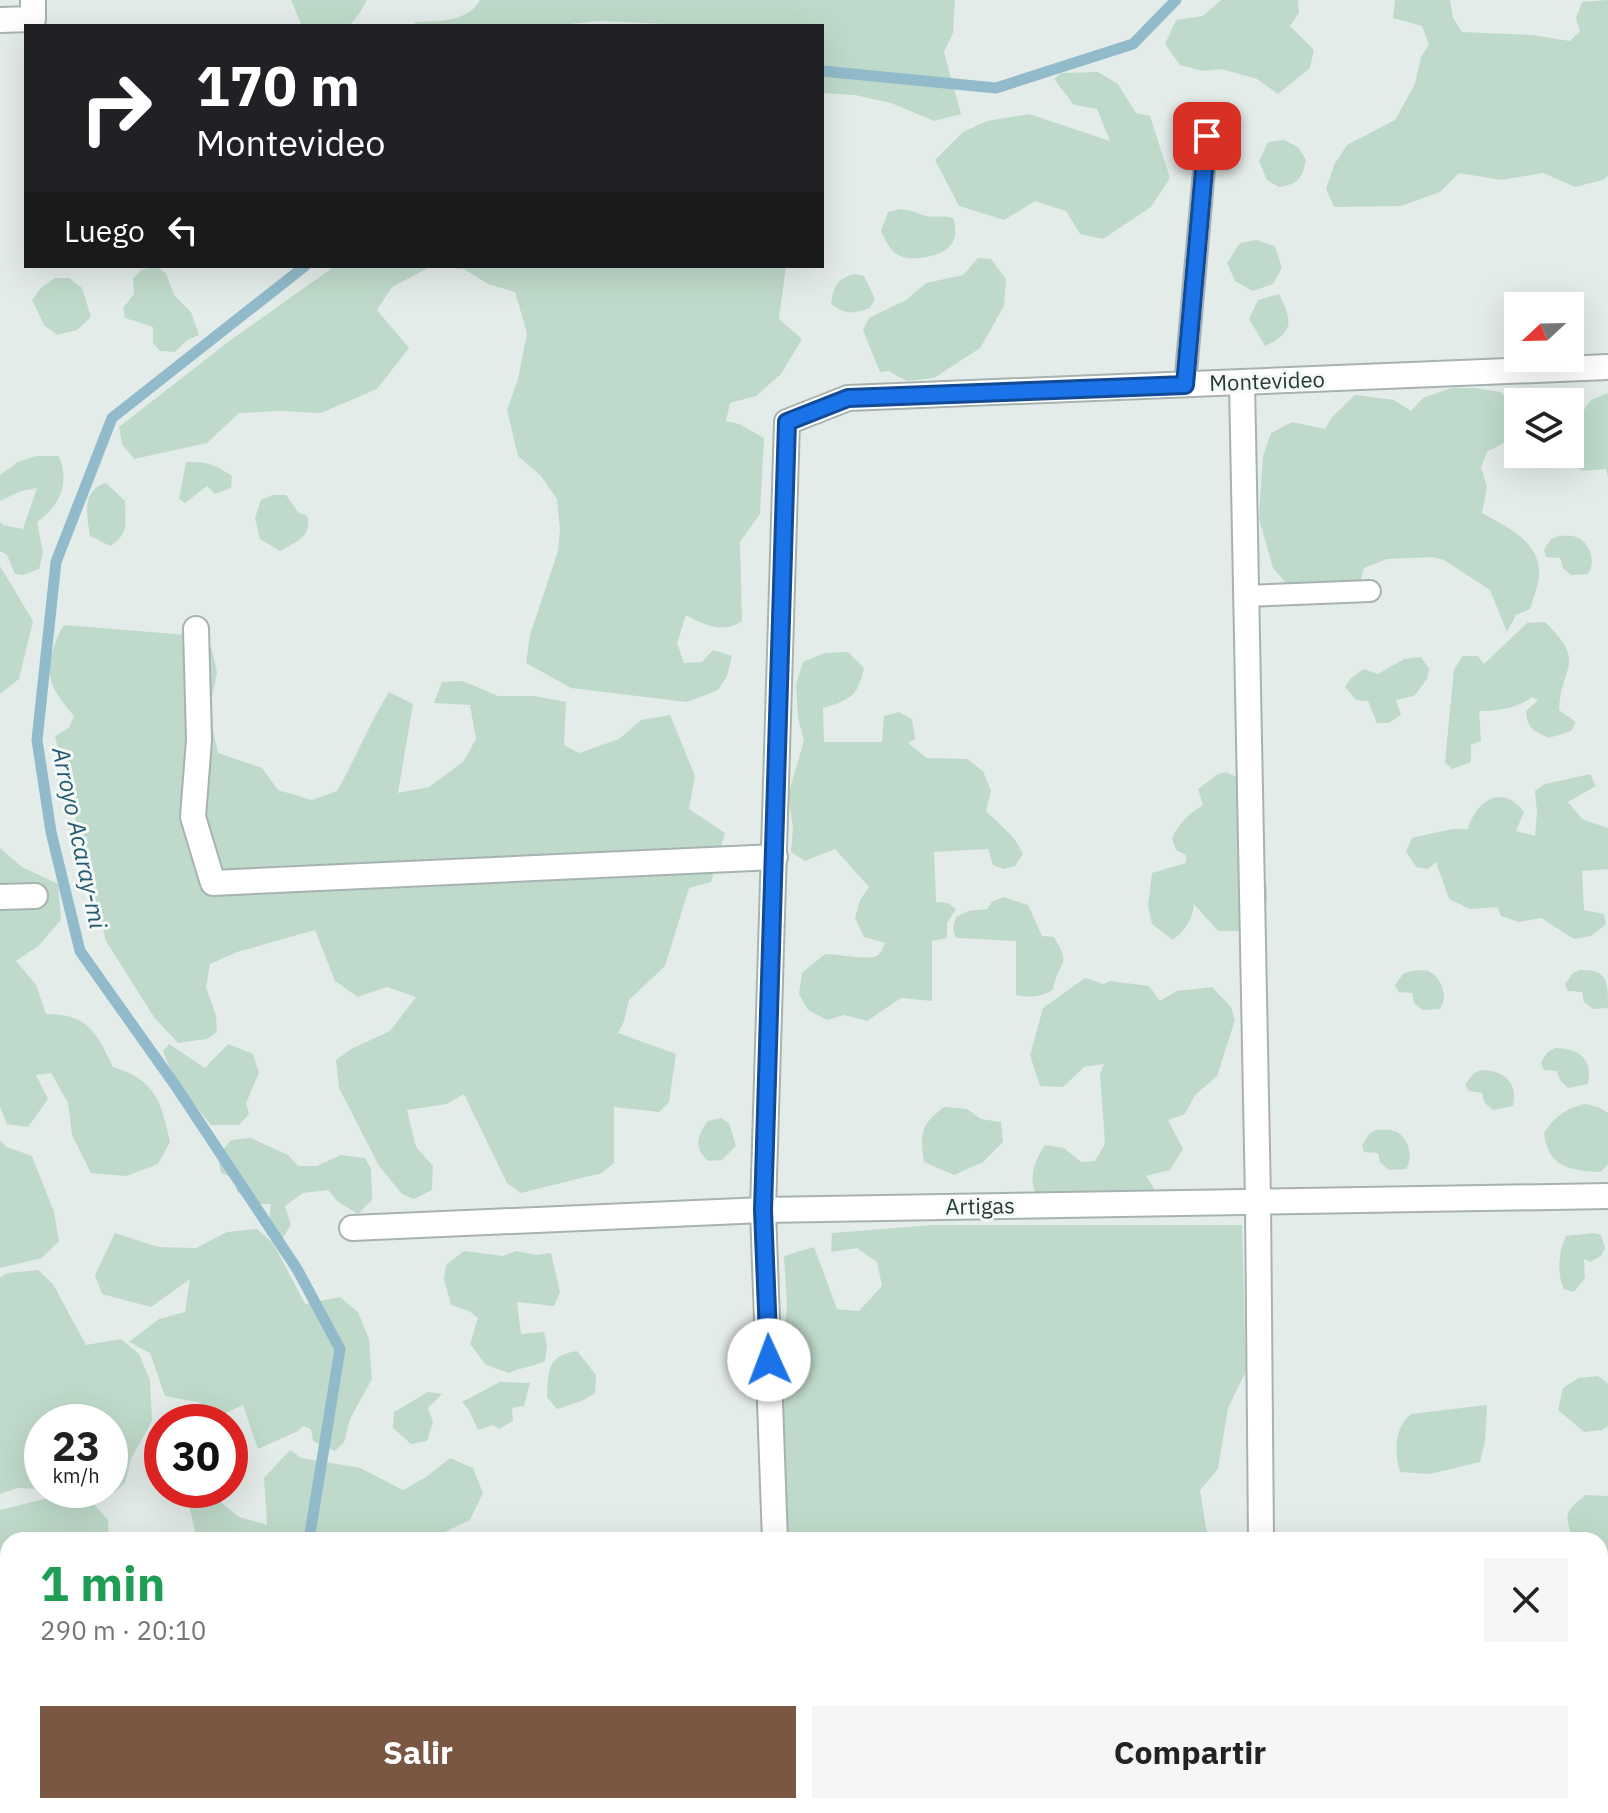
<!DOCTYPE html>
<html lang="es">
<head>
<meta charset="utf-8">
<style>
	body { margin:0; font-family:"IBM Plex Sans",sans-serif; background:#f6f6f6; color:#222; height:100vh; display:flex; flex-direction:column; font-size:30px; white-space:nowrap }
	* { box-sizing:border-box; margin:0 }
	p { font-size:26px; color:#767676 }
	.icon { flex:none; width:44px; height:44px; fill:none; stroke:currentColor; stroke-width:2; stroke-linecap:round; stroke-linejoin:round }
	.map { position:relative; flex:1; overflow:hidden }
	.details { position:absolute; left:0px; top:1532px; width:1608px; height:282px; display:flex; flex-direction:column; background:#fff; border-radius:24px 24px 0 0; box-shadow:0 8px 32px #0002 }
	.details>* { flex:none }
	.top-card { position:absolute; left:24px; top:24px; width:800px; height:244px; border-radius:0px; box-shadow:0 8px 32px #0002; background:#202124; color:#fff; overflow:hidden }
	.needle { width:52px; rotate:248deg }
	.tools { position:absolute; left:1504px; top:292px; display:grid; gap:16px }
	.tools a { display:grid; place-items:center; width:80px; height:80px; border-radius:0px; background:#fff; box-shadow:0 8px 32px #0002; font-size:40px }
	.speed { position:absolute; left:24px; top:1404px; display:flex; gap:16px; font-size:40px; font-weight:700; text-align:center }
	.speed>* { display:grid; place-content:center; width:104px; height:104px; border-radius:50%; background:#fff; box-shadow:0 8px 32px #0002; line-height:1 }
	.speed small { font-size:20px; font-weight:400 }
	.speed .limit { border:12px solid #d22; background:#fff; color:#111 }
	.pin { position:absolute; display:grid; place-items:center; width:68px; height:68px; color:#fff; margin:-34px; border-radius:16px; box-shadow:0 4px 12px #0006 }
	.me { position:absolute; width:88px; margin:-44px; rotate:358deg; stroke-linejoin:round; filter:drop-shadow(0 0 6px #0008) }
	.turn { display:flex; align-items:center; gap:28px; height:168px; padding:0 40px; font-size:36px }
	.turn .icon { width:104px; height:104px; stroke-width:2.5 }
	.turn b { display:block; font-size:56px; line-height:68px }
	.then { display:flex; align-items:center; height:76px; padding:0 40px; background:#0003; gap:16px; font-size:30px }
	.round { display:grid; place-items:center; flex:none; width:84px; height:84px; border-radius:0px; background:#f6f6f6 }
	.overview { display:flex; align-items:center; justify-content:space-between; height:136px; padding:0 40px }
	h1 { font-size:48px; font-weight:800; line-height:60px; color:#1e9e55 }
	.action { display:flex; gap:16px; margin-top:auto; padding:16px 40px }
	.action a { flex:1; height:92px; border-radius:0px; background:#795742; color:#fff; font-size:32px; font-weight:800; line-height:92px; text-align:center }
	.action a+a { background:#f6f6f6; color:#222 }
	.map>svg:first-child { display:block }
	.green { fill:#bfdaca }
	.lines { fill:none; stroke-linecap:round; stroke-linejoin:round }
	.stream { stroke:#91bbcb; stroke-width:11 }
	.service-casing { stroke:#a7b3b0; stroke-width:24 }
	.minor-casing { stroke:#a7b3b0; stroke-width:28 }
	.service { stroke:#fff; stroke-width:20 }
	.minor { stroke:#fff; stroke-width:24 }
	.route-casing { stroke:#114b97; stroke-width:20 }
	.route { stroke:#1a73e8; stroke-width:14 }
	.labels { text-anchor:middle; stroke-width:6; stroke-linejoin:round; paint-order:stroke }
	.street-label { font-size:22px; fill:#253b38; stroke:#f4f8f7 }
	.water-label { font-size:24px; font-style:italic; fill:#255b71; stroke:#f4f8f7 }
</style>
</head>
<body>
<div class="map">
<svg width="1608" height="1813" viewBox="0 0 1608 1813">
	<rect width="100%" height="100%" fill="#e4ece9"/>
	<g class="green">
		<polygon points="291,0 367,0 359,14 349,26 302,26"/>
		<path d="M480,0H955L953,33L944,52L961,114L934,121L891,103L855,95L822,93V26H713L599,21L549,26H415V22C438,21 467,23 480,0Z"/>
		<polygon points="1221,0 1298,0 1299,13 1290,26 1314,50 1310,68 1278,94 1257,79 1222,69 1202,71 1180,65 1165,44 1176,20 1203,16"/>
		<polygon points="1395,0 1450,0 1453,18 1462,32 1532,35 1570,41 1580,31 1576,18 1582,2 1608,0 1608,176 1603,180 1575,187 1543,173 1501,180 1459,173 1440,192 1401,206 1334,207 1326,189 1334,165 1347,145 1395,120 1415,84 1421,57 1429,45 1422,26 1393,18"/>
		<polygon points="1098,72 1118,84 1136,113 1150,116 1170,178 1151,207 1103,239 1080,234 1066,211 1035,201 1004,220 959,206 935,160 963,132 987,121 1029,114 1110,141 1097,109 1074,105 1054,79 1061,73"/>
		<path d="M1284,140L1298,147L1306,160C1302,179 1298,184 1279,187L1267,180L1259,161L1268,142Z"/>
		<path d="M900,209C910,210 917,213 926,216C934,218 944,215 953,218C961,242 948,253 926,257C915,259 904,260 895,253C888,247 885,239 881,231L888,212Z"/>
		<polygon points="1256,240 1275,246 1282,268 1273,284 1253,291 1235,281 1227,263 1240,243"/>
		<polygon points="978,258 991,259 1006,279 1004,306 980,348 934,378 907,381 888,371 880,372 863,330 869,318 906,300 926,283 963,275"/>
		<polygon points="156,266 166,273 174,295 191,312 199,335 187,340 175,352 160,351 153,343 153,327 125,318 123,308 134,294 133,279 141,270"/>
		<path d="M335,266H786L779,319L802,339L781,374L756,396L730,403L726,421L739,424L764,438L760,514L740,542L742,621C724,634 704,625 686,615L677,643L684,663L702,662L713,650L732,656L727,676L718,690L687,702L571,688L526,663L530,635L558,551L560,529L557,499L541,476L518,456L507,410L518,379L527,333L515,292L488,284L464,269L432,266L392,287L377,310L409,348L377,389L321,413L280,411L239,413L207,443L134,459L122,444L119,427L228,342Z"/>
		<path d="M855,274L864,276L875,299L870,308C853,314 846,315 831,304C833,287 837,278 855,274Z"/>
		<polygon points="55,278 69,278 82,288 91,317 77,330 57,335 44,325 32,300 41,288"/>
		<path d="M1279,294C1292,320 1295,332 1265,346L1249,319L1258,300Z"/>
		<path d="M1451,388H1475L1501,392L1514,407V437L1487,452L1481,467L1487,487L1482,513C1505,526 1538,540 1539,571C1540,583 1533,598 1530,609L1516,615L1507,632L1490,590L1444,560L1433,557L1387,559L1364,568L1357,594L1291,589L1273,568L1259,519L1263,456L1271,433L1292,422L1325,429L1332,417L1355,395L1394,400L1411,411L1423,398Z"/>
		<polygon points="1608,393 1608,476 1606,469 1581,471 1567,454 1570,454 1570,429 1591,400"/>
		<path d="M36,456H59C70,483 60,506 37,522L43,553L39,569L23,575L15,574L7,555L0,551V522L3,525L23,529L37,488L21,491L0,501V475L18,462Z"/>
		<path d="M186,462C208,462 214,464 232,476L231,488L215,494L207,486L185,503L179,499Z"/>
		<path d="M106,483L125,501C125,522 130,534 110,546L90,536C87,515 81,490 106,483Z"/>
		<path d="M274,495H286L298,512L307,516C313,536 295,543 280,551L260,539L255,518L261,500Z"/>
		<path d="M1558,536C1564,536 1573,535 1579,538C1591,545 1596,564 1588,574L1571,575L1563,568L1560,558L1546,557L1544,550L1551,539Z"/>
		<polygon points="0,566 33,621 19,679 0,694"/>
		<path d="M1545,622C1588,664 1561,664 1559,710L1576,722L1571,731L1549,738C1534,731 1527,729 1526,711L1538,700L1532,697C1519,708 1495,711 1479,711L1481,741L1471,745V762L1452,769L1445,762L1454,669L1463,656H1478L1484,664L1527,623Z"/>
		<path d="M64,625L199,636L212,650L217,673L212,697L213,731L218,753L262,768L278,790L312,800L337,791C356,758 369,724 389,692L413,704L398,793L429,787L463,762L476,739L470,705L434,703L442,682L463,681L498,696H534L566,702L564,745L579,753L619,739L641,720L670,715L695,776L689,809L725,833L711,882L689,888L665,966L629,1000L624,1021L618,1033L676,1054L669,1102L659,1112L614,1107V1163L602,1173L521,1193L507,1183L464,1094L447,1104L407,1110L416,1147L433,1166L432,1190L414,1199L402,1194L379,1166L339,1088L336,1060L351,1049L390,1031L416,997L387,987L358,997L335,981L315,930L237,952L210,964L206,987L216,1016L217,1032L207,1039L178,1043L154,1017L106,941L55,736L69,728L74,716C65,705 52,691 50,676C48,660 56,637 64,625Z"/>
		<path d="M848,652L864,668C857,697 852,699 823,708L824,742H882L884,716L899,712L912,719L915,739L908,743L927,758L967,759L983,771L991,791L986,811C1000,826 1015,835 1023,854L1015,866L1003,869L993,865L988,849L934,852L936,902L948,903L956,909L947,923V938L932,941V1001L901,998L867,1021L844,1015L827,1020L808,1010L799,994L802,973L825,954C837,954 872,961 878,955C882,952 883,947 885,943L864,937L855,918L860,900L869,887L835,849L805,861L791,852L793,827L788,795L804,741L798,718L796,685L803,662L825,653Z"/>
		<polygon points="1421,657 1429,669 1427,679 1414,696 1396,700 1401,715 1389,723 1377,723 1368,701 1356,700 1345,687 1351,678 1364,669 1378,674 1404,659"/>
		<path d="M1226,772L1241,779L1259,864L1267,887V900L1264,916L1258,924L1246,931H1218L1194,904C1192,921 1186,929 1173,940L1152,924L1148,906L1152,873L1186,863V855L1176,850L1172,839C1178,824 1189,813 1203,805L1198,789L1218,774Z"/>
		<path d="M1590,774L1596,786L1568,802L1582,819L1608,828V869L1582,871L1584,910L1604,914L1606,924L1591,936L1574,939L1541,918L1519,922L1501,916L1497,907L1470,909L1449,899L1436,862L1428,869L1416,867L1406,851L1412,838L1452,829H1468C1476,800 1503,783 1524,812L1516,831L1535,836L1537,812L1535,791L1545,784Z"/>
		<path d="M0,848L22,867L58,884L61,920L38,946L16,961L36,985L46,1014C88,1014 96,1032 113,1067C156,1080 161,1102 170,1142L158,1164L126,1176L91,1173L72,1135L68,1103L51,1073L36,1075L48,1099L28,1127L7,1124L0,1107Z"/>
		<path d="M1003,897L1028,905L1042,936L1054,937C1073,969 1058,960 1053,990C1040,997 1031,998 1016,995V941L956,938L953,928L956,917L968,911L987,909L992,902Z"/>
		<path d="M1580,970C1608,969 1608,981 1608,1008L1593,1009L1584,1002L1582,992L1568,991L1565,984L1573,973Z"/>
		<path d="M1410,971C1416,971 1425,969 1430,972C1443,979 1448,998 1440,1009L1423,1010L1414,1003L1412,993L1399,992L1395,985L1403,974Z"/>
		<path d="M1085,978L1104,984L1110,981L1149,986L1160,1001L1177,991L1212,987L1231,1007L1235,1020L1217,1076L1195,1095L1185,1114L1168,1120L1183,1149L1170,1170L1146,1176L1154,1188L1153,1210L1053,1201L1035,1192C1029,1174 1035,1161 1045,1145L1064,1148L1081,1162L1095,1161L1105,1144L1100,1074L1104,1064L1084,1067L1063,1087L1040,1086L1030,1055L1043,1008Z"/>
		<polygon points="169,1044 205,1068 228,1044 253,1054 259,1073 246,1103 249,1114 239,1125 211,1125 175,1081 163,1051"/>
		<path d="M1555,1048C1578,1048 1594,1059 1588,1084L1568,1088L1560,1080L1557,1071L1544,1070L1541,1062L1548,1052Z"/>
		<path d="M1480,1070C1502,1070 1519,1081 1513,1106L1493,1110L1484,1102L1482,1093L1469,1091L1465,1085L1473,1074Z"/>
		<path d="M1586,1104L1600,1108L1608,1113V1164L1601,1172C1570,1171 1548,1167 1544,1133C1555,1116 1566,1108 1586,1104Z"/>
		<path d="M944,1107L967,1109L981,1119L1001,1122L1003,1142L983,1162L954,1175L924,1162C920,1134 920,1125 944,1107Z"/>
		<path d="M721,1118L729,1123L736,1146L722,1160L708,1161C693,1147 697,1136 708,1121Z"/>
		<path d="M1376,1130C1382,1130 1391,1129 1397,1132C1409,1139 1414,1158 1406,1169L1389,1170L1380,1162L1378,1153L1364,1152L1362,1145L1369,1134Z"/>
		<polygon points="251,1138 288,1155 298,1166 317,1166 341,1155 365,1158 371,1169 372,1200 358,1214 338,1202 328,1190 303,1193 285,1206 291,1225 281,1241 267,1235 271,1204 256,1204 237,1192 235,1178 221,1173 218,1156 231,1140"/>
		<polygon points="0,1141 7,1147 32,1156 54,1212 59,1241 42,1258 0,1268"/>
		<polygon points="933,1225 1242,1225 1246,1371 1228,1408 1218,1469 1200,1490 1208,1540 789,1540 781,1395 787,1303 784,1256 814,1247 837,1309 859,1311 882,1286 877,1262 857,1248 831,1252 832,1233"/>
		<polygon points="257,1229 273,1243 305,1304 340,1297 358,1312 369,1339 372,1379 350,1419 344,1442 335,1451 313,1441 311,1429 303,1426 298,1431 258,1449 243,1405 217,1417 198,1402 165,1396 150,1353 129,1342 159,1319 185,1312 190,1279 151,1307 102,1294 95,1275 115,1233 158,1247 196,1248 227,1232"/>
		<path d="M1594,1233L1601,1235L1605,1248L1601,1256L1590,1262L1584,1259L1585,1278L1574,1292L1564,1289C1556,1273 1559,1251 1566,1236Z"/>
		<path d="M464,1251L503,1256L516,1251L536,1255L551,1253L560,1292L554,1306L517,1302L521,1334L544,1332L547,1345L545,1361C535,1366 522,1367 509,1373L486,1365L470,1344L478,1318L469,1311L451,1305L444,1279L446,1265Z"/>
		<polygon points="38,1270 53,1284 86,1345 121,1339 139,1354 150,1380 152,1421 131,1459 125,1483 115,1492 110,1490 110,1422 42,1422 42,1489 17,1488 0,1494 0,1277 8,1273"/>
		<path d="M577,1351L596,1375L595,1393L582,1401L557,1409L547,1397C549,1370 546,1356 577,1351Z"/>
		<polygon points="1598,1376 1608,1384 1608,1426 1602,1430 1584,1432 1558,1410 1563,1388 1579,1378"/>
		<polygon points="500,1382 530,1383 524,1406 512,1408 513,1421 499,1429 493,1425 478,1430 469,1410 462,1402"/>
		<polygon points="428,1392 442,1394 428,1408 433,1422 427,1441 411,1444 393,1428 394,1412"/>
		<path d="M1487,1405L1485,1441L1480,1462L1430,1474L1400,1472C1394,1453 1394,1428 1411,1414Z"/>
		<polygon points="290,1450 301,1458 360,1468 403,1490 426,1477 450,1458 473,1468 483,1493 470,1520 445,1532 449,1540 197,1540 186,1491 210,1493 239,1517 267,1525 264,1478"/>
		<polygon points="81,1490 108,1520 109,1540 8,1540 8,1610 0,1612 0,1510"/>
		<path d="M1586,1495L1608,1496V1556L1600,1563V1540H1573C1565,1515 1563,1512 1586,1495Z"/>
		<polygon points="8,1640 8,1748 0,1751 0,1645"/>
		<polygon points="807,1806 1251,1806 1252,1813 814,1813"/>
	</g>
	<g class="lines">
		<g class="stream">
			<polyline points="822,71 996,88 1133,44 1176,0"/>
			<polyline points="305,266 112,418 56,562 37,740 51,832 80,951 175,1085 297,1269 340,1349 309,1540"/>
			<polyline points="261,1813 262,1806"/>
		</g>
		<g class="service-casing">
			<g id="service">
				<polyline points="1185,385 1207,136"/>
				<polyline points="1246,596 1370,591"/>
			</g>
		</g>
		<g class="minor-casing">
			<g id="minor">
				<polyline points="0,20 33,19 33,0"/>
				<polyline points="1242,382 1258,1200 1261,1540"/>
				<polyline points="196,629 199,740 193,817 213,883 775,857"/>
				<polyline points="0,897 35,896"/>
				<polyline points="352,1228 763,1210 1608,1196"/>
				<polyline points="775,1540 763,1210 787,422 848,398 1608,367"/>
				<polyline points="784,1806 784,1813"/>
				<polyline points="1264,1806 1264,1813"/>
			</g>
		</g>
		<use href="#service" class="service"/>
		<use href="#minor" class="minor"/>
	</g>
	<g class="lines">
		<g class="route-casing">
			<polyline id="route" points="769,1360 763,1210 787,422 848,398 1185,385 1207,136"/>
		</g>
		<use href="#route" class="route"/>
	</g>
	<g class="labels">
		<g class="street-label">
			<text transform="translate(1267 381) rotate(-2)" y="8">Montevideo</text>
			<text transform="translate(980 1206) rotate(-1)" y="8">Artigas</text>
		</g>
		<g class="water-label">
			<text transform="translate(79 838) rotate(78)" y="8">Arroyo Acaray-mi</text>
		</g>
	</g>
</svg>
<div class="tools">
<a><svg class="needle" viewBox="-14 -14 28 28"><path d="M0-13l5 13h-10z" fill="#e53935"/><path d="M0 13l5-13h-10z" fill="#767676"/></svg></a>
<a><svg class="icon" aria-label="layers" viewBox="0 0 24 24"><path d="M12 4l9 5-9 5-9-5zM3 14l9 5 9-5"/></svg></a>
</div>
<div class="speed"><div>23<small>km/h</small></div><div class="limit">30</div></div>
<div class="pin" style="left:1207px;top:136px;background:#d93025"><svg class="icon" aria-label="arrive" viewBox="0 0 24 24"><path d="M6 21V4h12l-3 4 3 4H6"/></svg></div>
<svg class="me" style="left:769px;top:1360px" viewBox="-20 -20 40 40"><circle r="19" fill="#fff"/><path d="M0-13L10 11 0 6-10 11z" fill="#1a73e8"/></svg>
<div class="top-card">
<div class="turn"><svg class="icon" aria-label="right" viewBox="0 0 24 24"><path d="M7 20v-9h11M14 6l5 5-5 5"/></svg><div><b>170 m</b>Montevideo</div></div>
<div class="then">Luego<svg class="icon" aria-label="left" viewBox="0 0 24 24"><path d="M17 20v-9H6M10 6l-5 5 5 5"/></svg></div>
</div>
<section class="details">
<div class="overview"><div><h1>1 min</h1><p>290 m · 20:10</p></div><a class="round"><svg class="icon" aria-label="close" viewBox="0 0 24 24"><path d="M6 6l12 12M18 6L6 18"/></svg></a></div>
<div class="action"><a>Salir</a><a>Compartir</a></div>
</section>
</div>
</body>
</html>
